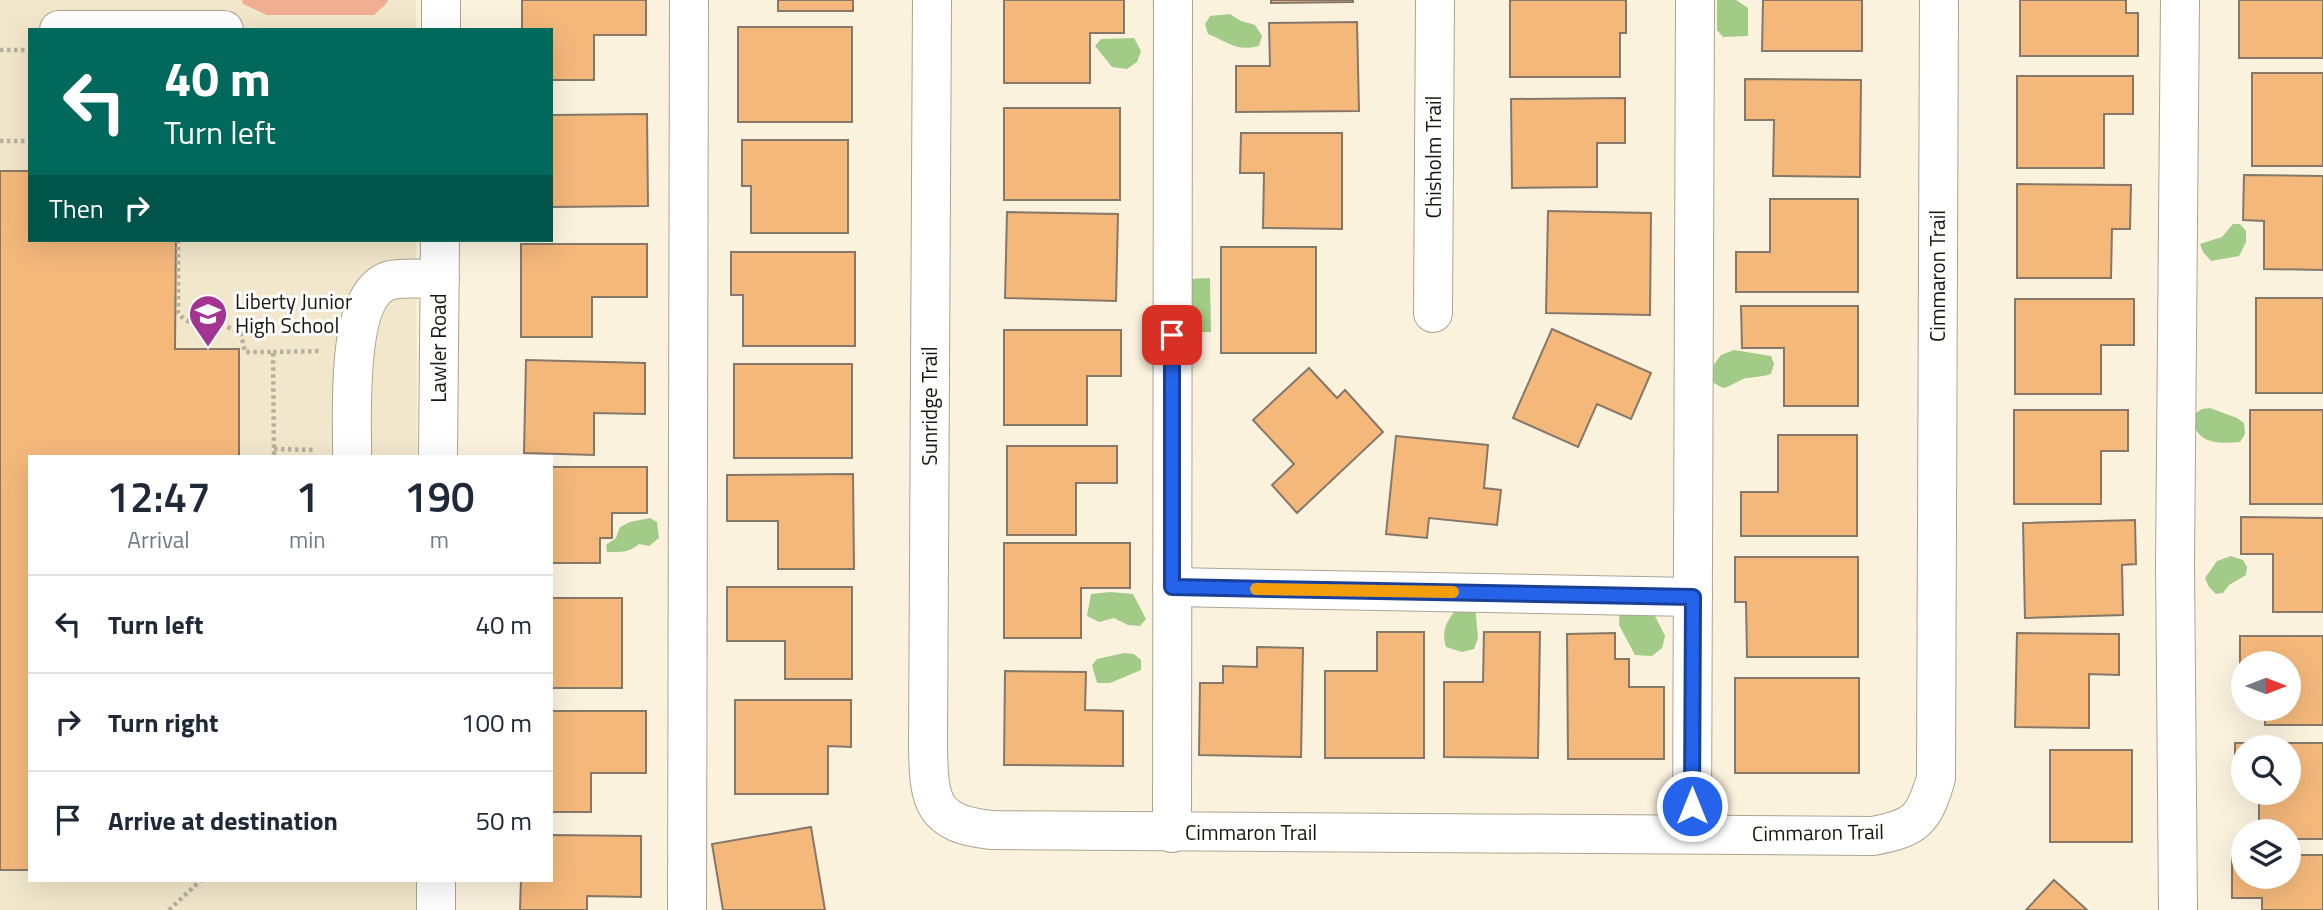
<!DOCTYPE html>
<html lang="en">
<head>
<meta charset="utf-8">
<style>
	body { margin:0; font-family:"Titillium Web",sans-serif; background:#f2f2f3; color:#1f2937; height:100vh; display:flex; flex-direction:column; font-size:26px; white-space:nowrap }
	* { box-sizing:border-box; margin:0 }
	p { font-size:23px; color:#747a83 }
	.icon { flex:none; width:38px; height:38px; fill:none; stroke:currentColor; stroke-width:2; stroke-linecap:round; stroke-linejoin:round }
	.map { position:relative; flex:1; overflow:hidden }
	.panel { position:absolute; left:28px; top:455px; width:525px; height:427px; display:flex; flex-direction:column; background:#fff; border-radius:0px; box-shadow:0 7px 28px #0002 }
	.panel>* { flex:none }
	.top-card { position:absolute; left:28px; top:28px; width:525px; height:214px; border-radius:0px; box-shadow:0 7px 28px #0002; background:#00695c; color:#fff; overflow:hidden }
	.needle { width:46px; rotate:90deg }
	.tools { position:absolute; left:2231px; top:651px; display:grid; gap:14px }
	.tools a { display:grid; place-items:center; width:70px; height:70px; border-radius:50%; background:#fff; box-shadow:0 7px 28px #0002; font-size:35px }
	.pin { position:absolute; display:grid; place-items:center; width:60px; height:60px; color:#fff; margin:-30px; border-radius:14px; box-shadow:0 4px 10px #0006 }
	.me { position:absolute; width:77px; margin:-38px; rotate:0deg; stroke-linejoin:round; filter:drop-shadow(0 0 5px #0008) }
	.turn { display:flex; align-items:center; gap:24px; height:147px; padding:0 21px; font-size:32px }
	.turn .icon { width:91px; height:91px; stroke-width:2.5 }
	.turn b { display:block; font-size:49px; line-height:60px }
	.then { display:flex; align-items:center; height:66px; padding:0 21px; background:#0003; gap:14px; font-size:26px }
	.eta { display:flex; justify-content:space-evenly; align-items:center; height:119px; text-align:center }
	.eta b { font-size:42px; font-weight:600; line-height:49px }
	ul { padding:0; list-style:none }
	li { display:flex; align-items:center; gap:21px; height:98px; padding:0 21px; border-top:2px solid #e0e1e3 }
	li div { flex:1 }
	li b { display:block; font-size:26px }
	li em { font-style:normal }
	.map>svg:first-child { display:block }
	.built { fill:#f2e7cb }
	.green { fill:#f1ae92 }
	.water { fill:#a1cb86 }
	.building { fill:#f4b87b; stroke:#867769; stroke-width:2 }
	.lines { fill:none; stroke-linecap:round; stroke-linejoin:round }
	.minor-casing { stroke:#aca492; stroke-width:40 }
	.path { stroke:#b7b0a0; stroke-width:4.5; stroke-dasharray:3.5 3.5; stroke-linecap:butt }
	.minor { stroke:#fff; stroke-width:38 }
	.route-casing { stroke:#184099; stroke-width:18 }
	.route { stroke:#2563eb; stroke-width:12 }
	.slow { stroke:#f59e0b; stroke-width:12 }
	.labels { text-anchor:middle; stroke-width:6; stroke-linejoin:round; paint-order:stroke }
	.street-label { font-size:21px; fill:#1a1710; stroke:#fff }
	.poi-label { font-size:21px; fill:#1a1710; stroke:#fff; text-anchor:start }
</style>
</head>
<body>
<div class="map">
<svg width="2323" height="910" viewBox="0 0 2323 910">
	<rect width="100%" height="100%" fill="#fbf2de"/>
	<polygon class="built" points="0,0 416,0 416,30 30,30 30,240 416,240 417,457 30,457 30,880 418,880 418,910 0,910"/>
	<polygon class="green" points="242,0 388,0 387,3 374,15 267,15 243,4"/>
	<g class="water">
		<polygon points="1717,0 1736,0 1748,8 1748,36 1723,37 1717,30"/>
		<path d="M1230,14L1241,21L1255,25L1262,36L1259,46C1235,52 1229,42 1208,34L1205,24L1210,16Z"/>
		<polygon points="1134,38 1141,51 1137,62 1127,69 1112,67 1095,46 1101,39"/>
		<polygon points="2233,224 2240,224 2246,231 2246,242 2239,256 2211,261 2203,252 2200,244 2222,237"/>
		<polygon points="1210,278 1211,332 1188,332 1186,279"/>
		<path d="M1734,350L1771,356L1774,364L1771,374C1762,377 1754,377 1746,378C1739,380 1732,386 1723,388L1714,383L1710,370L1721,355Z"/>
		<path d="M2210,408L2237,418L2244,423L2245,434L2240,442C2218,444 2193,444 2193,415L2202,409Z"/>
		<path d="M650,518L657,522L659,538L649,546L639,544C629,553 620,552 607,552L606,545L616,538L620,527L630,522Z"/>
		<polygon points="2231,556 2243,560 2247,567 2246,575 2229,585 2223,593 2216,594 2209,587 2205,578 2217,561"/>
		<polygon points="1110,592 1133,594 1146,619 1140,626 1128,625 1114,618 1099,622 1087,616 1091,594"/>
		<path d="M1462,602L1475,605L1478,638L1474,649L1462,652L1446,647C1440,626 1450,618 1462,602Z"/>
		<polygon points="1620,607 1651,608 1665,636 1662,648 1652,656 1635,655 1619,625"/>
		<polygon points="1124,653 1134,654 1141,660 1141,670 1110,683 1097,683 1092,665 1097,659"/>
	</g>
	<g class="building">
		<polygon points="522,0 646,0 646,35 594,35 594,80 551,80 551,30 522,30"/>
		<rect x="778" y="0" width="75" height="11"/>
		<polygon points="1004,0 1124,0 1124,33 1090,33 1090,83 1004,83"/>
		<polygon points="1271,0 1353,0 1353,2 1271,3"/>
		<polygon points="1510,0 1626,0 1626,33 1620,33 1620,77 1510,77"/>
		<polygon points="1763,0 1862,0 1862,51 1762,51"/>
		<polygon points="2020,0 2126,0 2126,13 2138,13 2138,56 2020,56"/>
		<rect x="2239" y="0" width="84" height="58"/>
		<polygon points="1357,22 1359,111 1236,112 1236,66 1270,66 1269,23"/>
		<rect x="738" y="27" width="114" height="95"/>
		<rect x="2252" y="73" width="71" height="93"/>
		<polygon points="2017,76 2133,76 2133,114 2104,114 2104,168 2017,168"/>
		<polygon points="1745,79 1861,80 1860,177 1773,176 1774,120 1745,120"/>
		<polygon points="1625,98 1625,143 1597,143 1597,187 1512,188 1511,99"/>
		<rect x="1004" y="108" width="116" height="92"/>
		<polygon points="647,114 648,206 551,207 551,115"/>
		<polygon points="1241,133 1342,133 1342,229 1263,228 1264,173 1240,173"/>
		<polygon points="742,140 848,140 848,233 751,233 751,186 742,186"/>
		<polygon points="0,171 30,171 30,240 176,240 175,349 239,349 239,457 30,457 30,870 0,870"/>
		<polygon points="2244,175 2323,176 2323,270 2264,269 2264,221 2243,220"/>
		<polygon points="2017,184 2131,185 2130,229 2112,229 2111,278 2017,278"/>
		<polygon points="1770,199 1858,199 1858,292 1736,292 1736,252 1770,252"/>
		<polygon points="1548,211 1651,213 1650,315 1546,313"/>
		<polygon points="1007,212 1118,214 1116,301 1005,298"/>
		<polygon points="521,244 647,244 647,297 592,297 592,337 521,337"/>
		<rect x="1221" y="247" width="95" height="106"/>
		<polygon points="731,252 855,252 855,346 743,346 743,295 731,295"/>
		<rect x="2256" y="298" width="67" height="95"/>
		<polygon points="2015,299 2134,299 2134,345 2101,345 2101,394 2015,394"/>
		<polygon points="1741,306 1858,306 1858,406 1784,406 1784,348 1742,348"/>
		<polygon points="1552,329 1651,373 1631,419 1597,404 1578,447 1513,418"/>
		<polygon points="1004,330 1121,330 1121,376 1087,376 1087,425 1004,425"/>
		<polygon points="526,360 645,363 645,414 594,413 594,455 524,453"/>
		<rect x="734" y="364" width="118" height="94"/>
		<polygon points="1309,368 1337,398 1345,390 1383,432 1297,513 1272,485 1294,464 1253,420"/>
		<polygon points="2014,410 2128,410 2128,451 2101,451 2101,504 2014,504"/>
		<rect x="2250" y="410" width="73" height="94"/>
		<polygon points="1778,435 1857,435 1857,536 1741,536 1741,492 1778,492"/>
		<polygon points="1396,436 1488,445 1484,488 1501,490 1497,525 1429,518 1427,538 1386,534"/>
		<polygon points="1007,446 1117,446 1117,483 1076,483 1076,535 1007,535"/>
		<polygon points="551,467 647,467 647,513 612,513 612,538 600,538 600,563 551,563"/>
		<polygon points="853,474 854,569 778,569 778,521 727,521 727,475"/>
		<polygon points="2241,517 2323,518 2323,612 2273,612 2273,554 2241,554"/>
		<polygon points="2135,520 2136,564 2122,565 2123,615 2025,618 2023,523"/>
		<polygon points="1004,543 1130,543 1130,588 1081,588 1081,638 1004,638"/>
		<polygon points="1735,557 1858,557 1858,657 1747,657 1746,602 1735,602"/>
		<polygon points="727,587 852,587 852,679 785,679 785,641 727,641"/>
		<rect x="551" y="598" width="71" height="90"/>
		<polygon points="1377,632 1424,632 1424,758 1325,758 1325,671 1377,671"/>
		<polygon points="1484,632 1540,632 1538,758 1444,757 1444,682 1483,682"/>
		<polygon points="1615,633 1615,659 1629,659 1629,687 1664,687 1664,759 1568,759 1567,634"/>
		<polygon points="2017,633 2119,634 2119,675 2089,674 2089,728 2015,727"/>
		<polygon points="2240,636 2323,636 2323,725 2265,725 2265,709 2289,709 2289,663 2244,663 2244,678 2240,678"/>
		<polygon points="1257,647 1303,648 1301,757 1199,755 1200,683 1223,683 1223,666 1257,667"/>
		<polygon points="1005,671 1086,672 1085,710 1123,711 1123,766 1004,765"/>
		<rect x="1735" y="678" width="124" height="95"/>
		<polygon points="735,700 851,700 851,747 828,746 828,794 735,794"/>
		<polygon points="551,711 646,711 646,773 591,773 591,812 551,812"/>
		<polygon points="2235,743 2323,743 2323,839 2289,839 2289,831 2259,831 2259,793 2289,793 2289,747 2244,747 2244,783 2235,783"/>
		<rect x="2050" y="750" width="82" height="92"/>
		<polygon points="811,827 825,910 723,910 712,844"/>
		<polygon points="551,835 641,836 641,897 587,896 587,910 520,910 521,880 551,880"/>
		<polygon points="2232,855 2244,855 2244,877 2289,877 2289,855 2323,855 2323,910 2262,910 2262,898 2232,898"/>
		<polygon points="2054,880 2087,910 2026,910"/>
	</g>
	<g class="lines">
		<g class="minor-casing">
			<g id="minor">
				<polyline points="441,0 441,30"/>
				<path d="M932,0L928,748C929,802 932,824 992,830L1873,836C1916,828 1924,820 1936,778L1939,0"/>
				<polyline points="59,30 224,30"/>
				<polyline points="1433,313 1435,0"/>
				<path d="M352,457C353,419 343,292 391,280C406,277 424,279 440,279"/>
				<polyline points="438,457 440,240"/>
				<polyline points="1172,587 1693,597"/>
				<polyline points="1172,833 1173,0"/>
				<polyline points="1692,833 1695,0"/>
				<polyline points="436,880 436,910"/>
				<polyline points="687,910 689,0"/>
				<polyline points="2178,910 2175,563 2180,0"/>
			</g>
		</g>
		<g class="path">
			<polyline points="0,50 29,50"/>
			<polyline points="0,141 30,141"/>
			<path d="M178,240V313C189,327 204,323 220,325C228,326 235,331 241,334L245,352H273L274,457"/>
			<polyline points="273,352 320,351"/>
			<polyline points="274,449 316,450"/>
			<polyline points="169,910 201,880"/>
		</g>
		<use href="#minor" class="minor"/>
	</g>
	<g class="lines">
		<g class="route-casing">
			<polyline id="route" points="1172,335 1172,587 1693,597 1692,806"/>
		</g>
		<use href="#route" class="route"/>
		<polyline class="slow" points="1256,589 1453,592"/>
	</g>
	<defs>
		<g id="school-pin" transform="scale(2.0125)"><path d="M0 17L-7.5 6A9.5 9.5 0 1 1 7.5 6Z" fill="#a33491" stroke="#fff"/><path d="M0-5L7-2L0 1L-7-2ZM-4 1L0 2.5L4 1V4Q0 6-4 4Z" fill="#fff"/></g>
	</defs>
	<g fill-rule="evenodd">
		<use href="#school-pin" x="208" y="314"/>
	</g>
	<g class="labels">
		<g class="street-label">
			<text transform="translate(1434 157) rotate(-90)" y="7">Chisholm Trail</text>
			<text transform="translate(1938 276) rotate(-90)" y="7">Cimmaron Trail</text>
			<text transform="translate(439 348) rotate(-90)" y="7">Lawler Road</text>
			<text transform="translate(930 406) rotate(-90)" y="7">Sunridge Trail</text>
			<text x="1251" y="840">Cimmaron Trail</text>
			<text transform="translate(1818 833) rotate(-1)" y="7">Cimmaron Trail</text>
		</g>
		<g class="poi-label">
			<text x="235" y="309">Liberty Junior<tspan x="235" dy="24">High School</tspan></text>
		</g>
	</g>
</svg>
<div class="tools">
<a><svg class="needle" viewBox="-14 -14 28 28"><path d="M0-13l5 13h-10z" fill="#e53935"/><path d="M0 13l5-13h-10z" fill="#747a83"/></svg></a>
<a><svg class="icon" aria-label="search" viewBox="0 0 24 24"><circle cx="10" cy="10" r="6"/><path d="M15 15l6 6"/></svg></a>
<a><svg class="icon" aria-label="layers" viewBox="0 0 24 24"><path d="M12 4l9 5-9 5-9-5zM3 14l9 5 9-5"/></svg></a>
</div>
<div class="pin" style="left:1172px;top:335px;background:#d93025"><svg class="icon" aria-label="arrive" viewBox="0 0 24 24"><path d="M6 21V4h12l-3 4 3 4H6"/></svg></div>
<svg class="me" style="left:1692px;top:806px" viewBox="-20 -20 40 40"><circle r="17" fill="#2563eb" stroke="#fff" stroke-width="3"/><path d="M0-11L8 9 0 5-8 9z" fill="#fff"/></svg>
<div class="top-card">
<div class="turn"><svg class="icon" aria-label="left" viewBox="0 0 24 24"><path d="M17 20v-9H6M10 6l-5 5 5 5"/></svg><div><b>40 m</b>Turn left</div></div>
<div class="then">Then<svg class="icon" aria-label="right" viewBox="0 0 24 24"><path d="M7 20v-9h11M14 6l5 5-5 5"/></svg></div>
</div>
<section class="panel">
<div class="eta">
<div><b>12:47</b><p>Arrival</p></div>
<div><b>1</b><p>min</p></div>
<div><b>190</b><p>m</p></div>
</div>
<ul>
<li><svg class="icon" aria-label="left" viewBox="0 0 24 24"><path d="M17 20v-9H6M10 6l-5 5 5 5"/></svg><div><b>Turn left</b></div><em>40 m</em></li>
<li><svg class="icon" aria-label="right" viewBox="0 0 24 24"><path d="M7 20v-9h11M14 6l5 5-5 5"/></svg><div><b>Turn right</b></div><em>100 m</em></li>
<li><svg class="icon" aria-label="arrive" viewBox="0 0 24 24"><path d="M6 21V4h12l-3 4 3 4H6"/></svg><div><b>Arrive at destination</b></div><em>50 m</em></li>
</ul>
</section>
</div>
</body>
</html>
